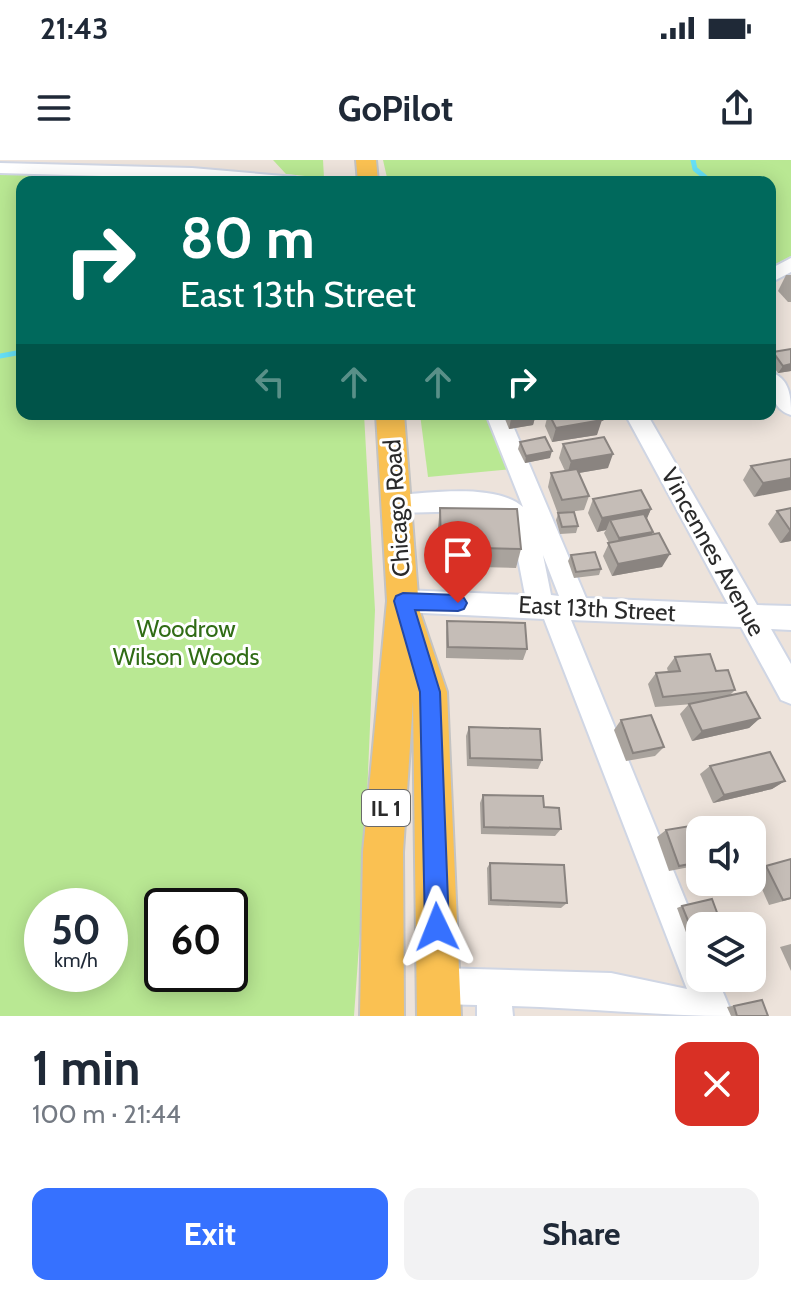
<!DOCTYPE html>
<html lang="en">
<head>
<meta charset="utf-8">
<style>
	body { margin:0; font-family:Cabin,sans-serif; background:#f2f2f3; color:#1f2937; height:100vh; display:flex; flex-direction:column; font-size:30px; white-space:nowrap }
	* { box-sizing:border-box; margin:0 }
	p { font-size:26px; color:#747a83 }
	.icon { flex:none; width:44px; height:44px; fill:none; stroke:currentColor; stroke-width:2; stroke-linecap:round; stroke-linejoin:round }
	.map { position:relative; height:856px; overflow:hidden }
	.sheet { display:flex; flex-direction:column; background:#fff; flex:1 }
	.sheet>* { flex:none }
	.guide { position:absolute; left:16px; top:16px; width:760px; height:244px; border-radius:16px; box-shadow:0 4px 20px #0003; background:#00695c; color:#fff; overflow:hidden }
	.tools { position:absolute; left:686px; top:656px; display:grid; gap:16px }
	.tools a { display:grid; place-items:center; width:80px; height:80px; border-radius:16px; background:#fff; box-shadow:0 4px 20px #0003; font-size:40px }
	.speed { position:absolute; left:24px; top:728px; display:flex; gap:16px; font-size:40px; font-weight:700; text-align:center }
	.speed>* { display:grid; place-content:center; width:104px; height:104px; border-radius:50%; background:#fff; box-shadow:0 4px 20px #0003; line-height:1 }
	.speed small { font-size:20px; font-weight:400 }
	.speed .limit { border:4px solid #111; border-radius:12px; background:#fff; color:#111 }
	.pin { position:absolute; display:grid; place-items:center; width:68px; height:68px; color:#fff; margin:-82px -34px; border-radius:50% 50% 50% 0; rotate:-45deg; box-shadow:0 0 8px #0007 }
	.pin .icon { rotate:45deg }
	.me { position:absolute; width:88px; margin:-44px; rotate:358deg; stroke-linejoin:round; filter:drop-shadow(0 0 6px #0008) }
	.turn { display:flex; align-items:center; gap:28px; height:168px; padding:0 32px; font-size:36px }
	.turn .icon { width:104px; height:104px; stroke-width:2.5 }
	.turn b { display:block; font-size:56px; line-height:68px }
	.lanes { display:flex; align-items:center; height:76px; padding:0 32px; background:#0003; justify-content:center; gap:40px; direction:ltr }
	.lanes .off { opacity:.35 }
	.round { display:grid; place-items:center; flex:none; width:84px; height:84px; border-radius:16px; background:#f2f2f3 }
	.summary { display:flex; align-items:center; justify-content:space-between; height:136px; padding:0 32px }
	h1 { font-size:48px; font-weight:700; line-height:60px }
	.action { display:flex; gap:16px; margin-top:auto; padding:16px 32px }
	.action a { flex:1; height:92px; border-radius:16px; background:#3671ff; color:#fff; font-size:32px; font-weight:700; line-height:92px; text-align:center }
	.action a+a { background:#f2f2f3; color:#1f2937 }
	.status { display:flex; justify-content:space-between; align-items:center; height:56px; padding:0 40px; background:#fff; direction:ltr }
	.status svg { height:22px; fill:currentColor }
	header { display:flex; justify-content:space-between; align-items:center; height:104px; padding:0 32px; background:#fff; font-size:36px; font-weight:700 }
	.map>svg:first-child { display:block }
	.green { fill:#b9e893; fill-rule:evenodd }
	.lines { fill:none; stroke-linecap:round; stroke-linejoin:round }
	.stream { stroke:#66e0f7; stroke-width:5 }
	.minor-casing { stroke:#d0d6e4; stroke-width:4 }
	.major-casing { stroke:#c3c3c3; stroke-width:4 }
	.minor { fill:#fff; fill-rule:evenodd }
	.major { fill:#fac152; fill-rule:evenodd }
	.wall { fill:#a9a39d }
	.shaded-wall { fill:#8a8480 }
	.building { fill:#c5bdb7; stroke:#8a8480; stroke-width:2 }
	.route { fill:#3671ff; stroke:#2349a6; stroke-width:2 }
	.labels { text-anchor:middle; stroke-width:6; stroke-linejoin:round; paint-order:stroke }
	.shield { fill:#fff; stroke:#6a6a6a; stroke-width:2 }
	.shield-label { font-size:22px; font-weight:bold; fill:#2a2a2a }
	.street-label { font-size:24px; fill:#2a2a2a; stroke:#fff }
	.park-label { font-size:24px; fill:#306c15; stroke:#fff }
</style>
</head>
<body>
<div class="status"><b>21:43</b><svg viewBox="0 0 49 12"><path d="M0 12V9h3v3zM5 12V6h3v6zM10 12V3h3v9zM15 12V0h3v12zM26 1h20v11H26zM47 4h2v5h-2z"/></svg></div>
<header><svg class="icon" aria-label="menu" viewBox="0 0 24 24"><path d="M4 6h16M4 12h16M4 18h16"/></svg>GoPilot<svg class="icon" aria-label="share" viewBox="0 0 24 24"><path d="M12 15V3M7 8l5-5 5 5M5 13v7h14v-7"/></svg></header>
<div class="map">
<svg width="791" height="856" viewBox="0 0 791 856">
	<rect width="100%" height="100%" fill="#ede3db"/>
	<g class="green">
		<polygon points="273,0 323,0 324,18 286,14"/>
		<polygon points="383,0 791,0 791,96 770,107 770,22 388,22"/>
		<path d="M0,12L206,17L250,22H22V254H364L375,450L363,729L354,856H0ZM42,746H110V814H42ZM162,746H230V814H162Z"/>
		<polygon points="420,254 492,254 514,309 428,317"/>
	</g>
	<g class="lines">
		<g class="stream">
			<polyline points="693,0 695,9 711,22"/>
			<polyline points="0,196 22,192"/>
		</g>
		<g class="minor-casing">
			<g id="minor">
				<polygon points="0,3 192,8 295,17 303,22 0,13"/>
				<polygon points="791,98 791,112 770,123 770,109"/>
				<path d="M770,212C790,218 791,237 791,255C771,249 770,229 770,212Z"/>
				<path d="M486,254H508L586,438L728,444L625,254H647L757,445L791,446V470L771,469L791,504V544L781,540L741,467L571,460L700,776V818H717L733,856C659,856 586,848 512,846L513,856H477V845L439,844L427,838L421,826L427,814L439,808L611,813L687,829L544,459L403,452L394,449L390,441L394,433L403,430L525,435L515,383L504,358L476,351L396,353L387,351L384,344L387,337L396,335C430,333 496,323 523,347ZM543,395L559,436L551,435Z"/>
			</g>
		</g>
		<g class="major-casing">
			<g id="major">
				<polygon points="356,0 376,0 378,22 358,22"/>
				<polygon points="376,254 404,254 419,449 447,532 461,856 417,856 413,541 403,692 404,856 360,856 363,692 387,441"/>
			</g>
		</g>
		<use href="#minor" class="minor"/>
		<use href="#major" class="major"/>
	</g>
	<g class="wall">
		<polygon points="786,115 791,115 791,142 788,142 778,131"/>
		<polygon points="773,192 791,211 778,213 770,202 770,197"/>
		<polygon points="503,254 536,254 533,265 509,269"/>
		<polygon points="548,254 598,254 597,275 552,282 545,266"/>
		<polygon points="520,282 550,298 525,303 518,289"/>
		<polygon points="563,284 608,308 579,313 589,336 584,350 568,352 578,366 576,373 560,374 556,360 558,354 548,327 551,313 565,311 559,298"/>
		<polygon points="791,299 754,337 743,320 751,306"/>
		<polygon points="593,339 651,349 647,358 662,407 612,416 603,396 609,383 604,373 606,370 597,372 588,353"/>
		<polygon points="440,348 521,389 516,408 439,406 438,367"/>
		<polygon points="791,348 791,381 780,383 768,364 777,351"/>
		<polygon points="571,395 601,409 599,415 574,418 568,401"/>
		<polygon points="447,461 527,489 523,500 446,498 446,472"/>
		<polygon points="675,497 716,511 735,530 730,535 760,558 749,568 692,581 680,554 689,544 693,544 655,547 648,524 656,513 668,512 667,508"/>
		<polygon points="621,560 664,587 655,596 626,601 614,570"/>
		<polygon points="469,567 542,600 538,609 467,606 466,576"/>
		<polygon points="710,606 785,621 772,629 713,643 700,614"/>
		<polygon points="483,635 544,647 561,669 555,676 481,674 480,643"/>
		<polygon points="666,670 700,675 700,705 669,711 657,677"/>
		<polygon points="490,703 567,743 561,748 488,745 487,708"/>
		<polygon points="766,706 791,739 769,745 754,711"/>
		<polygon points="682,746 700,772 687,775 677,748"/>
		<polygon points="791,784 791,811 780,787"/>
		<polygon points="762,840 768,856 731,856 727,847"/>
	</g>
	<g class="shaded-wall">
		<polygon points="791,204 791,211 778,213 783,206"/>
		<polygon points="512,254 536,254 533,265 509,269"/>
		<polygon points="602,260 597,275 552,282 556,268"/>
		<polygon points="552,291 550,298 525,303 526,296"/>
		<polygon points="613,294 608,308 567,315 571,301"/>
		<polygon points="791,318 791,330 754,337 763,323"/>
		<polygon points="651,349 645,363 610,360 606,370 597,372 602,358"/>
		<polygon points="790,370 791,370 791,381 780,383"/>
		<polygon points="653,372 647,385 613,391 619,378"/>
		<polygon points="670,394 662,407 612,416 618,404"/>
		<polygon points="760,558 749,568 692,581 702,571"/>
		<polygon points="785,621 772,629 713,643 724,635"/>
	</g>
	<g class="building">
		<polygon points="791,189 791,204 783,206 773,192"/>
		<polygon points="549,254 598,254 602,260 556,268"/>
		<polygon points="545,277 552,291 526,296 520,282"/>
		<polygon points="604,277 613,294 571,301 563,284"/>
		<polygon points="791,299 791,318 763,323 751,306"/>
		<polygon points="577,309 589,336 562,340 551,313"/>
		<polygon points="641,330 651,349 602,358 593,339"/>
		<polygon points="440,348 517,349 521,389 441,387"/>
		<polygon points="791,348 791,370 790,370 777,351"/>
		<polygon points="574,352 578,366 562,367 558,353"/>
		<polygon points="644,354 653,372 619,378 610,360"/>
		<polygon points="659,373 670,394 618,404 608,383"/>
		<polygon points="595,392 601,409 576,412 571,395"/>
		<polygon points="447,461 525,463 527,489 448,487"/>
		<polygon points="710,494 716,511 728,510 735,530 663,537 656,513 680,511 675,497"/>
		<polygon points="746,532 760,558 702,571 689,544"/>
		<polygon points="651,555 664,587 633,593 621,560"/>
		<polygon points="469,567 540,569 542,600 470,598"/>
		<polygon points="770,592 785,621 724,635 710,606"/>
		<polygon points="483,635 543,636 544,647 559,648 561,669 484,667"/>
		<polygon points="696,665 700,675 700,702 679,706 666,670"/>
		<polygon points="791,699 791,738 783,740 766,706"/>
		<polygon points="490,703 564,705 567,743 491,740"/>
		<polygon points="712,739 722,766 700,766 700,771 693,773 682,746"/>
		<polygon points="762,840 768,856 737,856 734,846"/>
	</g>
	<polygon class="route" points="403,433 458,435 464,438 467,443 464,449 458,451 415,450 440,532 449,767 445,776 437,779 428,776 425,767 420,532 394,441 396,436"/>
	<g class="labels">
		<rect class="shield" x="362" y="630" width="48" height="36" rx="6"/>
		<g class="shield-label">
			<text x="386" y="656">IL 1</text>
		</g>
		<g class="street-label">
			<text transform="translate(397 348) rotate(-94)" y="8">Chicago Road</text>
			<text transform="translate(713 392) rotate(61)" y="8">Vincennes Avenue</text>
			<text transform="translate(597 449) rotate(3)" y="8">East 13th Street</text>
		</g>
		<g class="park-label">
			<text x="186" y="477">Woodrow<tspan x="186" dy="28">Wilson Woods</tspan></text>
		</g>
	</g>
</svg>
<div class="tools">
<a><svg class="icon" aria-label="sound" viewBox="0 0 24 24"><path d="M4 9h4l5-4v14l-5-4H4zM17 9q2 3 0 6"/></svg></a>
<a><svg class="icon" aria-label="layers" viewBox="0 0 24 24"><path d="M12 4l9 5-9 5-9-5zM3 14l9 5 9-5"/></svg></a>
</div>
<div class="speed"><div>50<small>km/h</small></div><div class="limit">60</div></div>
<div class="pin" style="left:458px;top:443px;background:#d93025"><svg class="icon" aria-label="arrive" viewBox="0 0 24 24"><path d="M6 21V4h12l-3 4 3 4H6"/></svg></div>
<svg class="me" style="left:437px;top:767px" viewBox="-20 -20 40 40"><path d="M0-17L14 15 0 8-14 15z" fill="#3671ff" stroke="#fff" stroke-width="4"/></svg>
<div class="guide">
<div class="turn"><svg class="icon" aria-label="right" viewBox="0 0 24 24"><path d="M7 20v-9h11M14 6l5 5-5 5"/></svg><div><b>80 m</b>East 13th Street</div></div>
<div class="lanes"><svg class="icon off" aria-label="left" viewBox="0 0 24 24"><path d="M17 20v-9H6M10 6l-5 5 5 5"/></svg><svg class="icon off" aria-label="ahead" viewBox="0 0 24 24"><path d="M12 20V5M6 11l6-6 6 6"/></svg><svg class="icon off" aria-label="ahead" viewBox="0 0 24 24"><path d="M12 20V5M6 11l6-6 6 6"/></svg><svg class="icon" aria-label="right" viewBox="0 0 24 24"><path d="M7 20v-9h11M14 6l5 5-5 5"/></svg></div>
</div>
</div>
<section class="sheet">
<div class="summary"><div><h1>1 min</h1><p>100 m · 21:44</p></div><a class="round" style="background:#d93025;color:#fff"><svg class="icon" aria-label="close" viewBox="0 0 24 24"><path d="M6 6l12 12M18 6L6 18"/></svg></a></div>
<div class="action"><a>Exit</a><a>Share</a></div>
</section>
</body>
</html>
